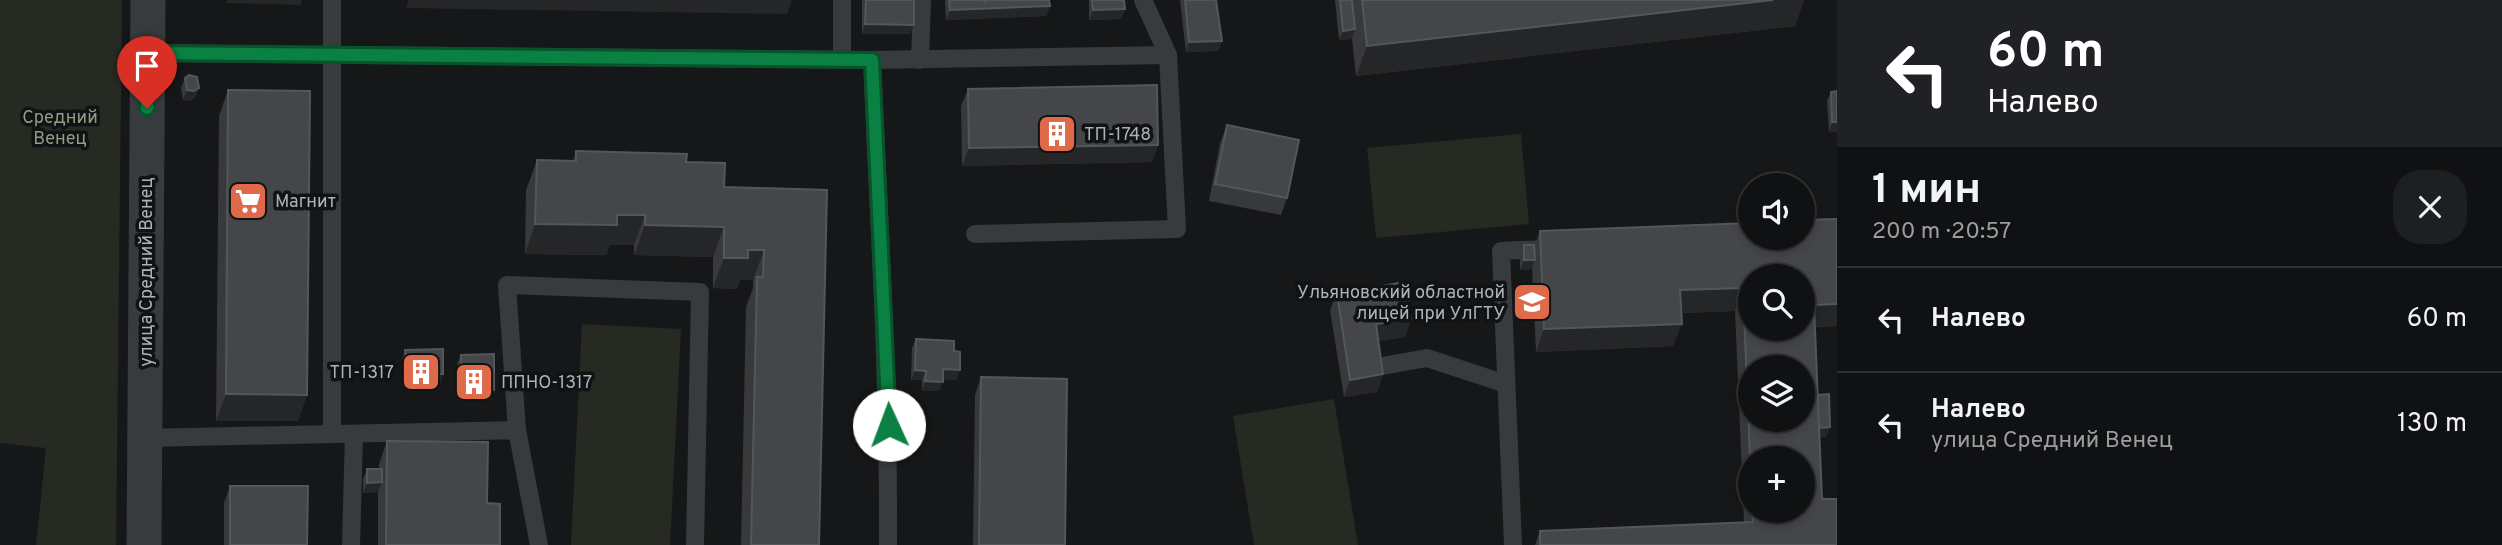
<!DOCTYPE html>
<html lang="ru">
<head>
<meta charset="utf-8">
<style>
	body { margin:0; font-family:Overpass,sans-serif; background:#1e1f20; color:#f1f3f6; height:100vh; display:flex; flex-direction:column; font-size:26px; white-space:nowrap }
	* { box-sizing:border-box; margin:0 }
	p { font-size:23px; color:#9c9d9f }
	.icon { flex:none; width:38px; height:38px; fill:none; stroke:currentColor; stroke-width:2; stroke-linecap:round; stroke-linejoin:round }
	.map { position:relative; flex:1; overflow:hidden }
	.panel { display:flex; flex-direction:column; background:#101112; width:665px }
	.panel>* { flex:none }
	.top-card { background:#202124; color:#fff; overflow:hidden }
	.fabs { position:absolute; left:1738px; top:173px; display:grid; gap:14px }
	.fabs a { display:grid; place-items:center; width:77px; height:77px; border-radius:50%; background:#101112; box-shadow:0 4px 10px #0003,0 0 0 2px #303132; font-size:35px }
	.pin { position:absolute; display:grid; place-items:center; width:60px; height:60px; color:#fff; margin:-72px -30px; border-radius:50% 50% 50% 0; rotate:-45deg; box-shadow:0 0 7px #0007 }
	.pin .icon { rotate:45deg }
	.me { position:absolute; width:77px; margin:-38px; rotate:358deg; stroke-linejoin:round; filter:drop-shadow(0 0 5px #0008) }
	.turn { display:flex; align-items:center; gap:24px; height:147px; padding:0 35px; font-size:32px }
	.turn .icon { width:91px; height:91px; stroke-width:2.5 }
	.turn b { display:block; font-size:49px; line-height:60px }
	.round { display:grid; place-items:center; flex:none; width:74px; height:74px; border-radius:28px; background:#1e1f20 }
	.overview { display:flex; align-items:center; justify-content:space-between; height:119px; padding:0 35px }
	h1 { font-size:42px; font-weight:700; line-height:52px }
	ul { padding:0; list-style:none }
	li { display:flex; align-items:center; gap:21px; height:105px; padding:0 35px; border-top:2px solid #303132 }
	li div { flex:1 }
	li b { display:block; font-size:26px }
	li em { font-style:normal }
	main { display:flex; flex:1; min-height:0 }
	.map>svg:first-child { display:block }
	.green { fill:#262a23 }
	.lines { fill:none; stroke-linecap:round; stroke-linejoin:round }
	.service { stroke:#383b3d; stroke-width:18 }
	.minor { stroke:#383b3d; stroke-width:35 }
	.wall { fill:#38393b; fill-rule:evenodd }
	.shaded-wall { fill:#252628 }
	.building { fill:#444649; stroke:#54575a; stroke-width:2; fill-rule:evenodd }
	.route-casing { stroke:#07532c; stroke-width:18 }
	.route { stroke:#0b8043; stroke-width:12 }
	.labels { text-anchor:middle; stroke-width:7; stroke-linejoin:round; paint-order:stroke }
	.park-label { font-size:18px; fill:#8e9f83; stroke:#111213 }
	.poi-label { font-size:18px; fill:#aab3b7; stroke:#111213; text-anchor:start }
	.street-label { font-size:18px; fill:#aab3b7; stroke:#111213 }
</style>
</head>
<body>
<main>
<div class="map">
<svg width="1837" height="545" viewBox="0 0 1837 545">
	<rect width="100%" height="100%" fill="#161718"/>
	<g class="green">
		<polygon points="0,0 122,0 116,545 36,545 46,448 0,443"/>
		<polygon points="1521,134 1529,224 1376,238 1367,148"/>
		<polygon points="582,324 681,329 670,545 571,545"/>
		<polygon points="1334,399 1358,545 1254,545 1233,416"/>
	</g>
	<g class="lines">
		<g class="service">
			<polyline points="147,53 872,60 1168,55"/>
			<polyline points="842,60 842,0"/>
			<path d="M872,60C879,222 889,383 888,545"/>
			<polyline points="920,60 922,0"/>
			<polyline points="975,234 1177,229 1168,55 1143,0"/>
			<polyline points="1382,366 1427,358 1506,384"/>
			<polyline points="517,430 507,285 700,292 695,545"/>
			<polyline points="332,434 332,0"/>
			<polyline points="145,438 517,430 539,545"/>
			<polyline points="351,545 354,434"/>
			<polyline points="1513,545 1501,251 1545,249"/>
		</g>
		<polyline class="minor" points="144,545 148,0"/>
	</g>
	<g class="wall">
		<polygon points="862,0 914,0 910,34 862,34"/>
		<polygon points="945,0 1049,0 1050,6 1046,16 946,20"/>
		<polygon points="1089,0 1124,0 1125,9 1121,19 1089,20"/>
		<polygon points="1180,0 1216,0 1222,41 1218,51 1186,52"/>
		<polygon points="1335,0 1804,0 1795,26 1356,76 1352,39 1339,40"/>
		<polygon points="185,78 199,88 195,97 191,101 183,100 181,88"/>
		<polygon points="968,89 1158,145 1152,162 962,166 961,106"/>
		<polygon points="228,90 307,395 298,421 216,421 219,116"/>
		<polygon points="1831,92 1837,132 1829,132 1827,101"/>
		<polygon points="1227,125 1287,198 1281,215 1209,201 1220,143"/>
		<polygon points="576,151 686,162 724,187 827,190 819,545 741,545 746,307 753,288 753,280 740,280 737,289 713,288 713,257 634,255 634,245 610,245 606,255 525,254 526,190 537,160 573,161"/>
		<path d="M1750,223L1837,326L1815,327L1818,395L1830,427L1826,437H1819L1822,499L1837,545H1535L1540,531L1744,522L1735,311L1681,313L1673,346L1536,352L1532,266L1531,269L1520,270V255L1524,245L1534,247L1540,231ZM1750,458L1802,511H1750Z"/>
		<polygon points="1337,293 1411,319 1405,337 1378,341 1383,374 1377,392 1344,397 1330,310"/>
		<polygon points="916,339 954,351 960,370 956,380 943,379 939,391 922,391 922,380 911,380 912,348"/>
		<polygon points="405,350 443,374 440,384 402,384 402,359"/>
		<polygon points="461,355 491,400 458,400 457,364"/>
		<polygon points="981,377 1065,545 973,545 975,395"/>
		<polygon points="387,441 487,503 500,545 378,545 378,492 363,493 363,479 367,469 379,469 379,464"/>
		<polygon points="230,486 307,545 224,545 224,503"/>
	</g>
	<g class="shaded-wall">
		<polygon points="227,0 302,0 301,5 225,3"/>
		<polygon points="409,0 792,0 787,14 406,8"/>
		<polygon points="1773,0 1804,0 1795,26 1356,76 1367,46"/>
		<polygon points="1050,6 1046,16 946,20 950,10"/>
		<polygon points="1125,9 1121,19 1089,20 1093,10"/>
		<polygon points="865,24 914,25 910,34 862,34"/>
		<polygon points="1355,29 1352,39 1339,40 1343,31"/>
		<polygon points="1222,41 1218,51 1186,52 1189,42"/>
		<polygon points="199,88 195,97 191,101 183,100 187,90"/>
		<polygon points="1832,122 1837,122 1837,132 1829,132"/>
		<polygon points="1158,145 1152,162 962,166 969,148"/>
		<polygon points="617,215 645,215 634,245 610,245 606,255 525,254 535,224"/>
		<polygon points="645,225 724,227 713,257 634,255"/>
		<polygon points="748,250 764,250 753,280 740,280 737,289 713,288 724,258"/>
		<polygon points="1524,260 1535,260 1531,269 1520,270"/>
		<polygon points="1743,288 1735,311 1672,313 1680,290"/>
		<polygon points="1837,304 1837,326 1806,327 1814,305"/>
		<polygon points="1411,319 1405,337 1369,342 1376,324"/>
		<polygon points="1682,324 1673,346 1536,352 1544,329"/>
		<polygon points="943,369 960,370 956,380 940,379"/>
		<polygon points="915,370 926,371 922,380 911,380"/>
		<polygon points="443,374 440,384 402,384 406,375"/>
		<polygon points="1383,374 1377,392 1344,397 1350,380"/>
		<polygon points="925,381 943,382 939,391 922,391"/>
		<polygon points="494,390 491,400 458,400 461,391"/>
		<polygon points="226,394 307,395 298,421 216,421"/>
		<polygon points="1830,427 1826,437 1810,437 1814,428"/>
		<polygon points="382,482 378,492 363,493 367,483"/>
	</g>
	<g class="building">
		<polygon points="866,0 914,0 914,25 865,24"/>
		<polygon points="949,0 985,0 985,1 986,0 1049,0 1050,6 950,10"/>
		<polygon points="1092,0 1124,0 1125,9 1093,10"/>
		<polygon points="1185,0 1216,0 1222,41 1189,42"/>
		<polygon points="1340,0 1352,0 1355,29 1343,31"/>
		<polygon points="1362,0 1773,0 1367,46"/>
		<polygon points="189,75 197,77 199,88 194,91 187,90 185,78"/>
		<polygon points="1157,85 1158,145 969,148 968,89"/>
		<polygon points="228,90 310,91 307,395 226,394"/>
		<polygon points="1837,91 1837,122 1832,122 1831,92"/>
		<polygon points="1227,125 1299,140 1287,198 1215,184"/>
		<polygon points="576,151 687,154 686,162 725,163 724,187 827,190 819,545 751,545 757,277 763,277 764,250 748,250 748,258 724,258 724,227 645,225 645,215 617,215 617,225 535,224 537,160 576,161"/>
		<path d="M1837,219V304L1814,305L1822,499H1837V545H1540V531L1753,522L1752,511H1802V458H1750L1743,288L1680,290L1682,324L1544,329L1540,231L1750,223V238H1802V220ZM1750,276H1802V329H1750ZM1750,368H1802V420H1750Z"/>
		<polygon points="1524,245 1534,245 1535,260 1524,260"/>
		<polygon points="1406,282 1411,319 1376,324 1383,374 1350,380 1337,293"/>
		<polygon points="916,339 954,341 954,351 960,352 960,370 943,369 943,382 925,381 926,371 915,370"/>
		<polygon points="443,349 443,374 406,375 405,350"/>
		<polygon points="494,354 494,390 461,391 461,355"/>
		<polygon points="981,377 1067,379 1065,545 979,545"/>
		<polygon points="1829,394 1830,427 1819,428 1818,395"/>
		<polygon points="387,441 488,442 487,503 500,504 500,545 386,545"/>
		<polygon points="367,469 382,469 382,482 367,483"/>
		<polygon points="230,486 308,486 307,545 230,545"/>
	</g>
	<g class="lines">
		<g class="route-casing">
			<polyline id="route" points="147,108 147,53 872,60 889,425"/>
		</g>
		<use href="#route" class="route"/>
	</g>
	<defs>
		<g id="building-square" transform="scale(2.0125)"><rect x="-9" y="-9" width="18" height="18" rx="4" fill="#de6a49" stroke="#111213"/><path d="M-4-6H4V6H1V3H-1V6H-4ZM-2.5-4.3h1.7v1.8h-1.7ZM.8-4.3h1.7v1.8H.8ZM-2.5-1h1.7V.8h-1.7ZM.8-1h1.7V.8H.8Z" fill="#fff"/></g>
		<g id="supermarket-square" transform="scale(2.0125)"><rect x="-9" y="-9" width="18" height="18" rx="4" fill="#de6a49" stroke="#111213"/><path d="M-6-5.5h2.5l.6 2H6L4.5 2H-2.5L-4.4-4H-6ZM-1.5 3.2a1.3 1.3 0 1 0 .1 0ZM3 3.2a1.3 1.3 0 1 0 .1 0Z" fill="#fff"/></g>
		<g id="school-square" transform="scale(2.0125)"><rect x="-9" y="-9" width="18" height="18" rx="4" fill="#de6a49" stroke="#111213"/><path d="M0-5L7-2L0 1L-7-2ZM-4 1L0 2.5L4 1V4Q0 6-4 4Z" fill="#fff"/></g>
	</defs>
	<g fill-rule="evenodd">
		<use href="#building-square" x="1057" y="134"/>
		<use href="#supermarket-square" x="248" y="201"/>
		<use href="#school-square" x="1532" y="302"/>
		<use href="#building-square" x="421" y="372"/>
		<use href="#building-square" x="474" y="382"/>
	</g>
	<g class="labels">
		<g class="park-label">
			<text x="60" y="123">Средний<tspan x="60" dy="21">Венец</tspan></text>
		</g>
		<g class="poi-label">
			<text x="1084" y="140">ТП-1748</text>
			<text x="275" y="207">Магнит</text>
			<text x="1505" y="298" text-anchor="end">Ульяновский областной<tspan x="1505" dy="21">лицей при УлГТУ</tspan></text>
			<text x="394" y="378" text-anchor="end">ТП-1317</text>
			<text x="501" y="388">ППНО-1317</text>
		</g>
		<g class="street-label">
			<text transform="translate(146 272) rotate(-90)" y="6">улица Средний Венец</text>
		</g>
	</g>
</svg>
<div class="fabs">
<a><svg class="icon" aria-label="sound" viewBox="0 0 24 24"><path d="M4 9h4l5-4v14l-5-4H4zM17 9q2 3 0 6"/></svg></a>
<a><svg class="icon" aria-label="search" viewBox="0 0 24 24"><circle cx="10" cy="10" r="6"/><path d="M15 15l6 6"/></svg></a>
<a><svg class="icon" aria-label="layers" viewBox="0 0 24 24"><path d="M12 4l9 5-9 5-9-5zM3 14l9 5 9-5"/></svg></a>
<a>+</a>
</div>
<div class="pin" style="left:147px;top:108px;background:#d93025"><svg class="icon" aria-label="arrive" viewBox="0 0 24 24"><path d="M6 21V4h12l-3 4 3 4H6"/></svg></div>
<svg class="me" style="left:889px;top:425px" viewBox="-20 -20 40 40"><circle r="19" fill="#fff"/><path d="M0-13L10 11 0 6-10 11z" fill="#0b8043"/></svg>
</div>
<section class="panel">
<div class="top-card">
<div class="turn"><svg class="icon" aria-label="left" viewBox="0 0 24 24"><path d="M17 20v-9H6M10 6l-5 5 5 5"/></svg><div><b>60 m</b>Налево</div></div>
</div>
<div class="overview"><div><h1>1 мин</h1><p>200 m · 20:57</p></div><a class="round"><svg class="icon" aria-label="close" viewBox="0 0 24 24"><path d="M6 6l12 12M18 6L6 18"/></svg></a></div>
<ul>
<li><svg class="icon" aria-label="left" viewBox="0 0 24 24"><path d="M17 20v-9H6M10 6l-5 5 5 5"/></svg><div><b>Налево</b></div><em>60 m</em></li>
<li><svg class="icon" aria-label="left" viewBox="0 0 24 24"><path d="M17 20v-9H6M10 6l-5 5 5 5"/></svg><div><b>Налево</b><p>улица Средний Венец</p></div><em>130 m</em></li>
</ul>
</section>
</main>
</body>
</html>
